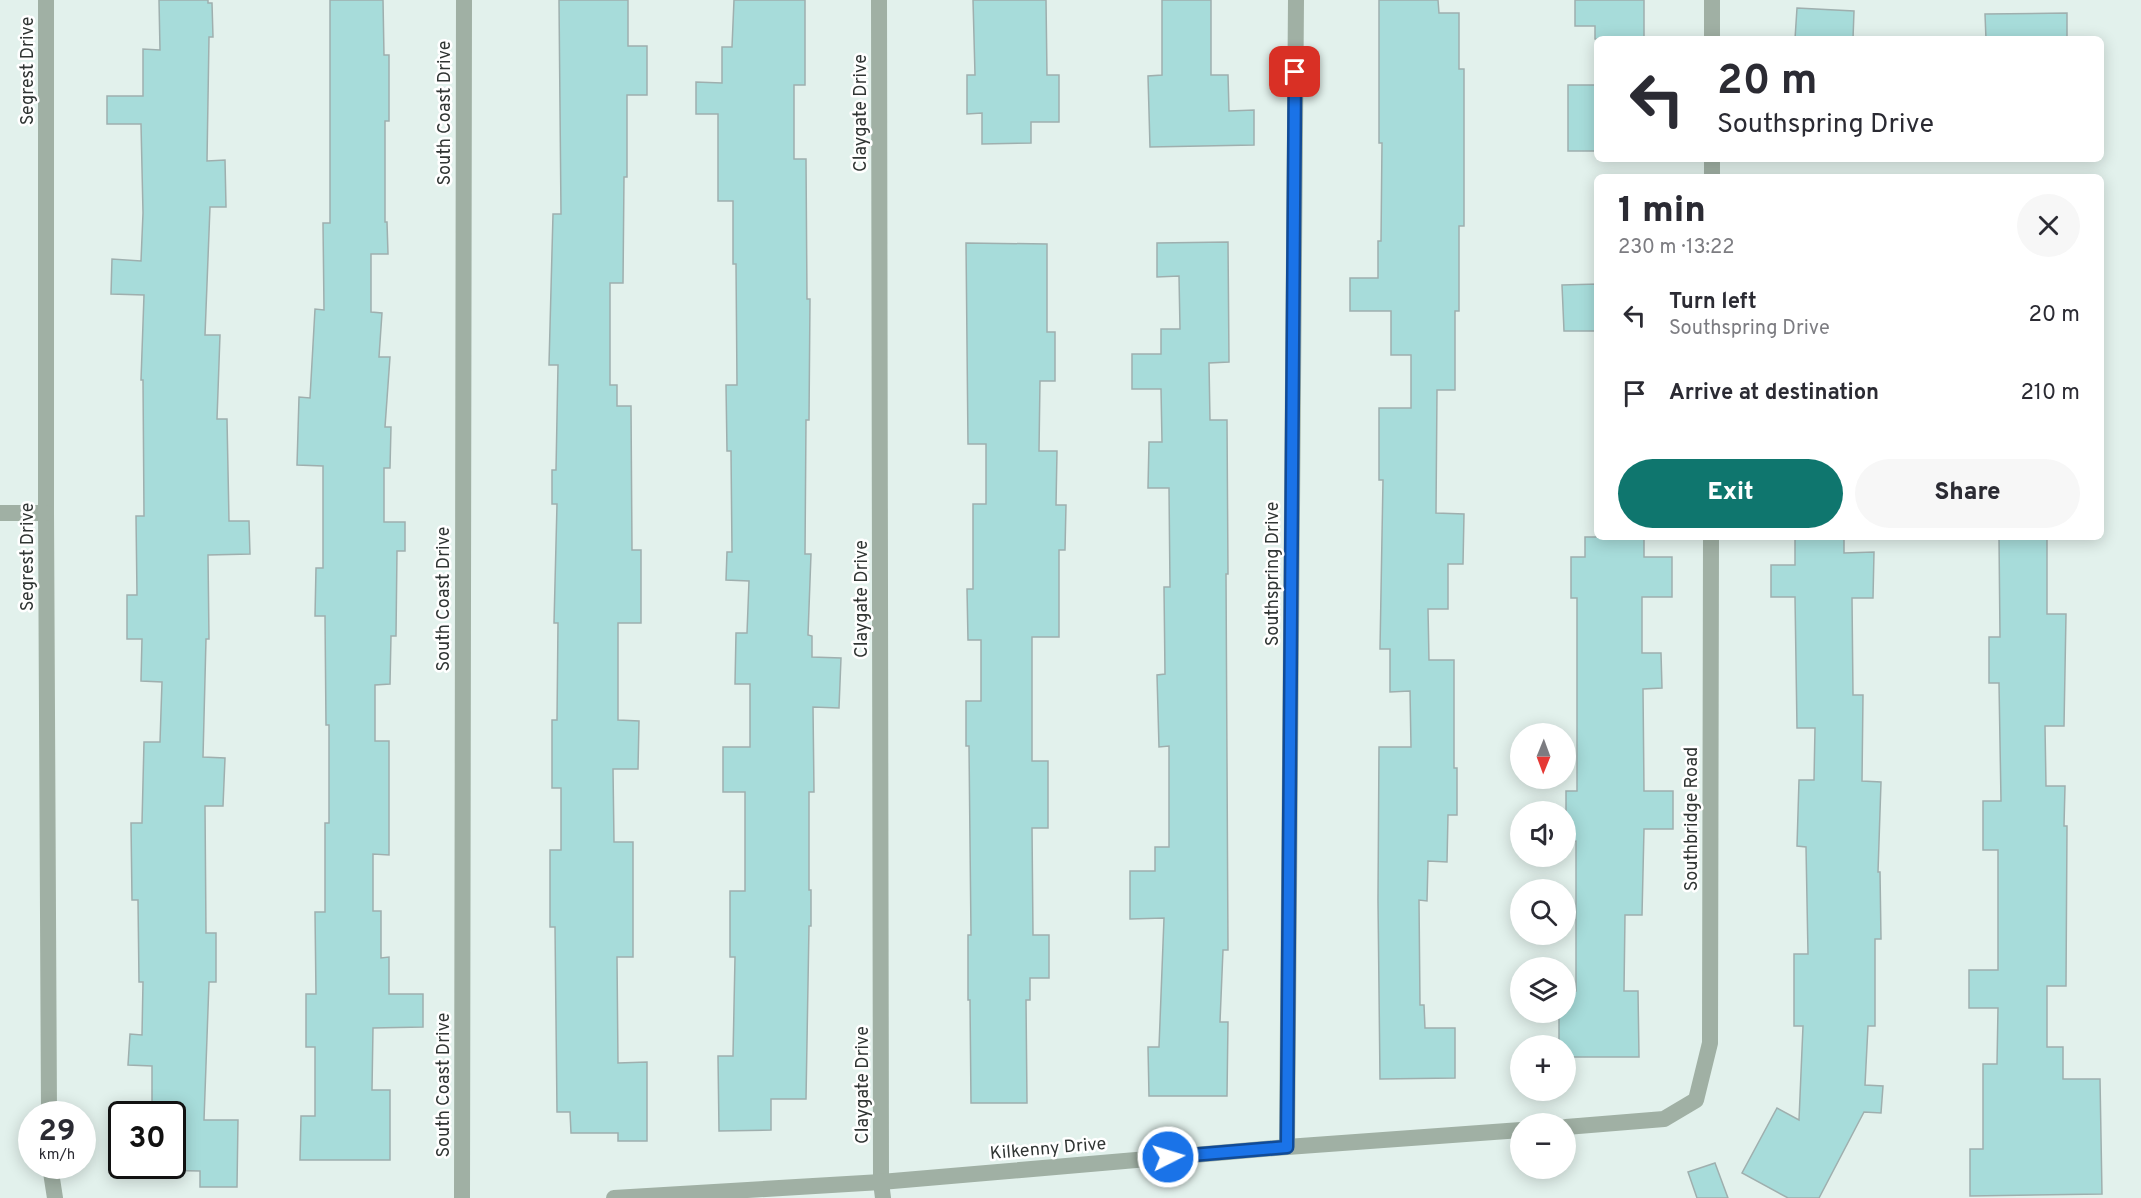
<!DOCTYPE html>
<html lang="en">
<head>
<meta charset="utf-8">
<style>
	body { margin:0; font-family:Overpass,sans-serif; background:#f7f7f7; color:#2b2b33; height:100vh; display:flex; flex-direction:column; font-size:22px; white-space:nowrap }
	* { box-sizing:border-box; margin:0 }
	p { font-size:20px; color:#7c7c81 }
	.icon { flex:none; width:33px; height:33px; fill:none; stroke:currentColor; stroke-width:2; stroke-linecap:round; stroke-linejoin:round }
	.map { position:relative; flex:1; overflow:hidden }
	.panel { position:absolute; left:1594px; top:174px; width:510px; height:366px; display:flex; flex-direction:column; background:#fff; border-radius:9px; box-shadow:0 3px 15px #0003 }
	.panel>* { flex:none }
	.banner { position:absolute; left:1594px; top:36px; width:510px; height:126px; border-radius:9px; box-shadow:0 3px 15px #0003; background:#fff; color:#2b2b33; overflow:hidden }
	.needle { width:39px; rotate:181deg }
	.buttons { position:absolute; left:1510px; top:723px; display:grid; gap:12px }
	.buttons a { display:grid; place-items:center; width:66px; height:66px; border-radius:50%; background:#fff; box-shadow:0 3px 15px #0003; font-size:30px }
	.speed { position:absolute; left:18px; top:1101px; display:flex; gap:12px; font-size:30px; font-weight:700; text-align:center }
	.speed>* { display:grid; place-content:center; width:78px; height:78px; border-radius:50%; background:#fff; box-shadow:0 3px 15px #0003; line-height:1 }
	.speed small { font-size:15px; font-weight:400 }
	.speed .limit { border:3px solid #111; border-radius:9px; background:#fff; color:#111 }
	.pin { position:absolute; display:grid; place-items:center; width:51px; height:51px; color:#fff; margin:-26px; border-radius:12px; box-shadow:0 3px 9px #0006 }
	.me { position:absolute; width:66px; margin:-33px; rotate:85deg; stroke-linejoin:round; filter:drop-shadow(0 0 4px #0008) }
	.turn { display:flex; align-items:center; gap:21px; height:126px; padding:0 24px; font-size:27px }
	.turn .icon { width:78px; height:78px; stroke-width:2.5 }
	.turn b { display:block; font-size:42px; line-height:51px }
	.round { display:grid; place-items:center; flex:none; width:63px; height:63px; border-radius:32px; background:#f7f7f7 }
	.overview { display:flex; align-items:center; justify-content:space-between; height:102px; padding:0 24px }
	h1 { font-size:36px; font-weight:800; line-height:45px }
	.cta { display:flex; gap:12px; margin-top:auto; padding:12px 24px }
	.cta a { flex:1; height:69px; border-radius:36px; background:#0f766e; color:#fff; font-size:24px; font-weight:800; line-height:69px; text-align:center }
	.cta a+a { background:#f7f7f7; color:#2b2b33 }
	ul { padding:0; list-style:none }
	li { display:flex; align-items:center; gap:18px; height:78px; padding:0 24px }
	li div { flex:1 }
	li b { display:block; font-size:22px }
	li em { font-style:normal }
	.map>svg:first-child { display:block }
	.building { fill:#a7dcda; stroke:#9fafae; stroke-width:1.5 }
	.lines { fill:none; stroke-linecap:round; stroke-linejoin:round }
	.minor { stroke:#a0b0a4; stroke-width:16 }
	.route-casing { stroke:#114b97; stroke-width:15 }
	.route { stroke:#1a73e8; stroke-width:10 }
	.labels { text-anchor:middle; stroke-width:5; stroke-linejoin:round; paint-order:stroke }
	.street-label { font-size:18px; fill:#303533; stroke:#fff }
</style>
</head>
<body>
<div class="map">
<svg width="2141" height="1198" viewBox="0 0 2141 1198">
	<rect width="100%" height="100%" fill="#e2f1ec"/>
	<g class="building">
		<polygon points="159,0 208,0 208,3 212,3 213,37 209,37 207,161 225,160 226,207 210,207 205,335 220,335 217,419 227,419 229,521 249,521 250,554 208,555 209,639 206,639 203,757 225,758 223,806 205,806 206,933 216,933 216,982 209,982 204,1120 238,1120 237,1187 200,1187 200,1171 151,1170 151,1166 172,1166 172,1114 152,1114 152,1066 128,1065 130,1034 142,1035 143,982 139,982 138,900 132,900 131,823 142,823 144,742 160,742 162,682 141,681 142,639 127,639 127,595 137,595 136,516 144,516 143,380 141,380 144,295 111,294 112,259 141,261 143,213 141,124 107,124 107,96 143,96 143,49 160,50"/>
		<polygon points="330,0 383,0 384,55 389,55 389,121 385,121 385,222 387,222 388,254 371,254 371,312 382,313 379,357 390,357 385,427 391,427 390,468 384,468 384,522 405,522 405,551 397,551 396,636 391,636 390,684 375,685 375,741 389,741 389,855 373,854 373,911 381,911 381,958 389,957 389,994 423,994 423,1027 373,1028 372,1090 390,1090 390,1160 300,1160 301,1116 315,1116 315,1047 306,1047 306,994 316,994 315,912 325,912 325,823 329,823 329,725 326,725 325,616 315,616 316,568 323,568 323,466 297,465 299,397 310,398 315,309 324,310 323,223 330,223"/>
		<polygon points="559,0 628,0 628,46 647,46 647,95 627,95 627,177 624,177 623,283 610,283 610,385 617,385 617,406 631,406 632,550 641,550 641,623 618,623 618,720 639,721 638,769 613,769 614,842 633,842 633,957 617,957 618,1063 647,1062 647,1141 618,1141 618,1133 571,1133 570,1112 557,1112 555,927 550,927 550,850 561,850 561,788 552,788 552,720 557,720 558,623 554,623 557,504 552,504 552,470 556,470 558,365 549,365 553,214 561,214"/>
		<polygon points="734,0 805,0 805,85 794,85 794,159 806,159 807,299 810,299 809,420 806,420 805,554 811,554 808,635 812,636 812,657 841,658 839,708 813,707 814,792 809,792 809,890 811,890 811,926 809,926 806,1099 771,1099 771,1130 719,1131 718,1056 733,1056 735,957 730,957 730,891 745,891 745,792 723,792 723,747 750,747 750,684 735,684 736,633 747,633 749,581 726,580 727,552 732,552 731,451 727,451 726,385 737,385 736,264 733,264 733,201 718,201 718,114 696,114 696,82 722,83 722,47 732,47"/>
		<polygon points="973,0 1046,0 1047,75 1059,75 1059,122 1031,122 1031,143 982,144 982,113 967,114 967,75 975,75"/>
		<polygon points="1162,0 1211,0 1211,75 1228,75 1229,111 1254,110 1254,145 1150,147 1148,76 1162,75"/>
		<polygon points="1379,0 1438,0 1439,13 1459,13 1459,69 1464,69 1464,226 1459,226 1459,311 1455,311 1455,390 1437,390 1436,513 1464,514 1463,564 1448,564 1448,609 1428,609 1429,660 1454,660 1454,768 1457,768 1457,815 1448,815 1447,862 1428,861 1427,901 1419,900 1420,1005 1424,1005 1425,1028 1455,1028 1455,1078 1380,1079 1378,900 1379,747 1411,747 1410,691 1390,692 1390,649 1380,649 1383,480 1379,480 1379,408 1411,408 1411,355 1391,355 1391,311 1350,311 1350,278 1378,278 1378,241 1381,241 1382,143 1379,143"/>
		<polygon points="1575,0 1644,0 1644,39 1595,39 1595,26 1575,26"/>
		<polygon points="1797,8 1854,11 1853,39 1795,39"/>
		<polygon points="2067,13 2067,39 1986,39 1985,14"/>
		<rect x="1568" y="85" width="30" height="66"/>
		<polygon points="1228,242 1229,362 1209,363 1210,420 1227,420 1228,574 1226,574 1228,950 1223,950 1220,1022 1228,1022 1227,1096 1149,1096 1148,1047 1159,1047 1164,918 1130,919 1130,871 1155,871 1155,847 1169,847 1169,746 1159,747 1157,675 1165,674 1164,587 1170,587 1169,488 1148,488 1149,442 1162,442 1161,389 1132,389 1132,354 1161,354 1161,329 1180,329 1179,276 1157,277 1157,243"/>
		<polygon points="966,243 1047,244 1047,332 1055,332 1055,381 1040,381 1039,451 1057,451 1056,505 1066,505 1065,550 1059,550 1059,637 1032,637 1032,761 1048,761 1048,828 1032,828 1033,935 1049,935 1049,978 1030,978 1030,1000 1026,1000 1027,1103 971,1103 970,1000 968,1000 968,935 971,935 969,746 966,746 966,701 981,701 981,640 968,640 967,589 973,589 973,504 986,504 986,444 968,444"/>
		<polygon points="1598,284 1598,331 1564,331 1562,285"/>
		<polygon points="1585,537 1644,537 1644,557 1672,557 1672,597 1642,597 1642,653 1661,653 1662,688 1643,689 1644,791 1673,791 1673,829 1644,829 1642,915 1625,915 1624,991 1638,991 1639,1057 1566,1057 1566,1046 1559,1046 1559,1012 1566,1012 1566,991 1576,991 1576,841 1566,841 1566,791 1577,791 1577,598 1571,598 1571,557 1585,557"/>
		<polygon points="1795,537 1844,537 1844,553 1874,552 1873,598 1852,598 1853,695 1863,695 1862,781 1881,782 1878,872 1880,872 1881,939 1875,939 1875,1026 1868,1026 1865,1085 1883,1086 1881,1113 1864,1112 1819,1198 1788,1198 1742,1173 1777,1108 1799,1120 1803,1026 1794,1026 1794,954 1808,954 1806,847 1797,846 1799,780 1814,780 1815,728 1797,728 1795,597 1771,597 1771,565 1795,565"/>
		<polygon points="1999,537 2047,537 2047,614 2066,614 2064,726 2045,726 2046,786 2065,786 2064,826 2067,826 2066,986 2047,986 2047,1047 2063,1047 2063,1079 2100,1079 2102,1194 1970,1196 1970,1149 1983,1149 1983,1064 1997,1064 1998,1008 1969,1008 1969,970 1998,970 1998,850 1983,850 1983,801 2001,801 1999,683 1989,683 1989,637 2000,637"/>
		<polygon points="1715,1163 1728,1198 1697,1198 1688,1172"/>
	</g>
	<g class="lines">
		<g class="minor">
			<polyline points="46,0 46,513 49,1114"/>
			<polyline points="879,0 881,1182 883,1198"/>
			<polyline points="1712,39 1712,0"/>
			<polyline points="1712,177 1712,159"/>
			<polyline points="0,513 46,513"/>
			<polyline points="1566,1127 1664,1119 1696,1100 1710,1043 1711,537"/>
			<polyline points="1287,1147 1296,0"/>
			<polyline points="50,1166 55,1198"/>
			<polyline points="462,1198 464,0"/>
			<polyline points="614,1198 881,1182 1287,1147 1521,1130"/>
		</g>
	</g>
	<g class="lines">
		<g class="route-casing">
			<polyline id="route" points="1168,1157 1287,1147 1295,72"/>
		</g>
		<use href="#route" class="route"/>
	</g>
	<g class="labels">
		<g class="street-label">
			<text transform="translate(27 71) rotate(-90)" y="6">Segrest Drive</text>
			<text transform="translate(444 113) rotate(-90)" y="6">South Coast Drive</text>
			<text transform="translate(860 113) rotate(-90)" y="6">Claygate Drive</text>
			<text transform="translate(27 557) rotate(-90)" y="6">Segrest Drive</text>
			<text transform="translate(1272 574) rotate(-90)" y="6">Southspring Drive</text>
			<text transform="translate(443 599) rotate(-90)" y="6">South Coast Drive</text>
			<text transform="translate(861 599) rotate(-90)" y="6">Claygate Drive</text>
			<text transform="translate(1691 819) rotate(-90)" y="6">Southbridge Road</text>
			<text transform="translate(443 1085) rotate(-90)" y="6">South Coast Drive</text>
			<text transform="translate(862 1085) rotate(-90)" y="6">Claygate Drive</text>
			<text transform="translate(1048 1148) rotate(-5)" y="6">Kilkenny Drive</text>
		</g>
	</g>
</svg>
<div class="buttons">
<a><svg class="needle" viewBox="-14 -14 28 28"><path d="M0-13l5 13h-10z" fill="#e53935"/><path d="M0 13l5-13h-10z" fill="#7c7c81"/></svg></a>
<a><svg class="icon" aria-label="sound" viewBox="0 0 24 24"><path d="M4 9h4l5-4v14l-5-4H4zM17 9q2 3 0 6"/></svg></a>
<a><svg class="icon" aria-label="search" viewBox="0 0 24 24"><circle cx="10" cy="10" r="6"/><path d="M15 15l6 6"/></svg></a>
<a><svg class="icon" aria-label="layers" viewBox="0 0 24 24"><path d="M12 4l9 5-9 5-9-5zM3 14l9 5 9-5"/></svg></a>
<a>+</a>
<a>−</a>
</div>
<div class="speed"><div>29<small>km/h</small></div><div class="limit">30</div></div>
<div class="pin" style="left:1295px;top:72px;background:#d93025"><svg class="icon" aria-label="arrive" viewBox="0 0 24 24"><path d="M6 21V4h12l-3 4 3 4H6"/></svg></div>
<svg class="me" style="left:1168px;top:1157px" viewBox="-20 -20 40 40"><circle r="17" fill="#1a73e8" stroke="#fff" stroke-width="3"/><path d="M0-11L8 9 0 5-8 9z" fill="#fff"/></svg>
<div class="banner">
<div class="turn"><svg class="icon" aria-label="left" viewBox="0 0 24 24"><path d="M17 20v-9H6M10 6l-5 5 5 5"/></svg><div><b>20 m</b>Southspring Drive</div></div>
</div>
<section class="panel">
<div class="overview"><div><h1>1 min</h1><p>230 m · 13:22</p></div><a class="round"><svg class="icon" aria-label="close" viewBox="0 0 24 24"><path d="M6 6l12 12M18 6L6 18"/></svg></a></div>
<ul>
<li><svg class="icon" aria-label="left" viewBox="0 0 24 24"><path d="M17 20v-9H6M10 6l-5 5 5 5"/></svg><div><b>Turn left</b><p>Southspring Drive</p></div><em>20 m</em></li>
<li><svg class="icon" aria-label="arrive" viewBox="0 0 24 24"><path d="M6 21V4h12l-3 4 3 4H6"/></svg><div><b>Arrive at destination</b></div><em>210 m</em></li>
</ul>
<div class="cta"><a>Exit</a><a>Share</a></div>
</section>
</div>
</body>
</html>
